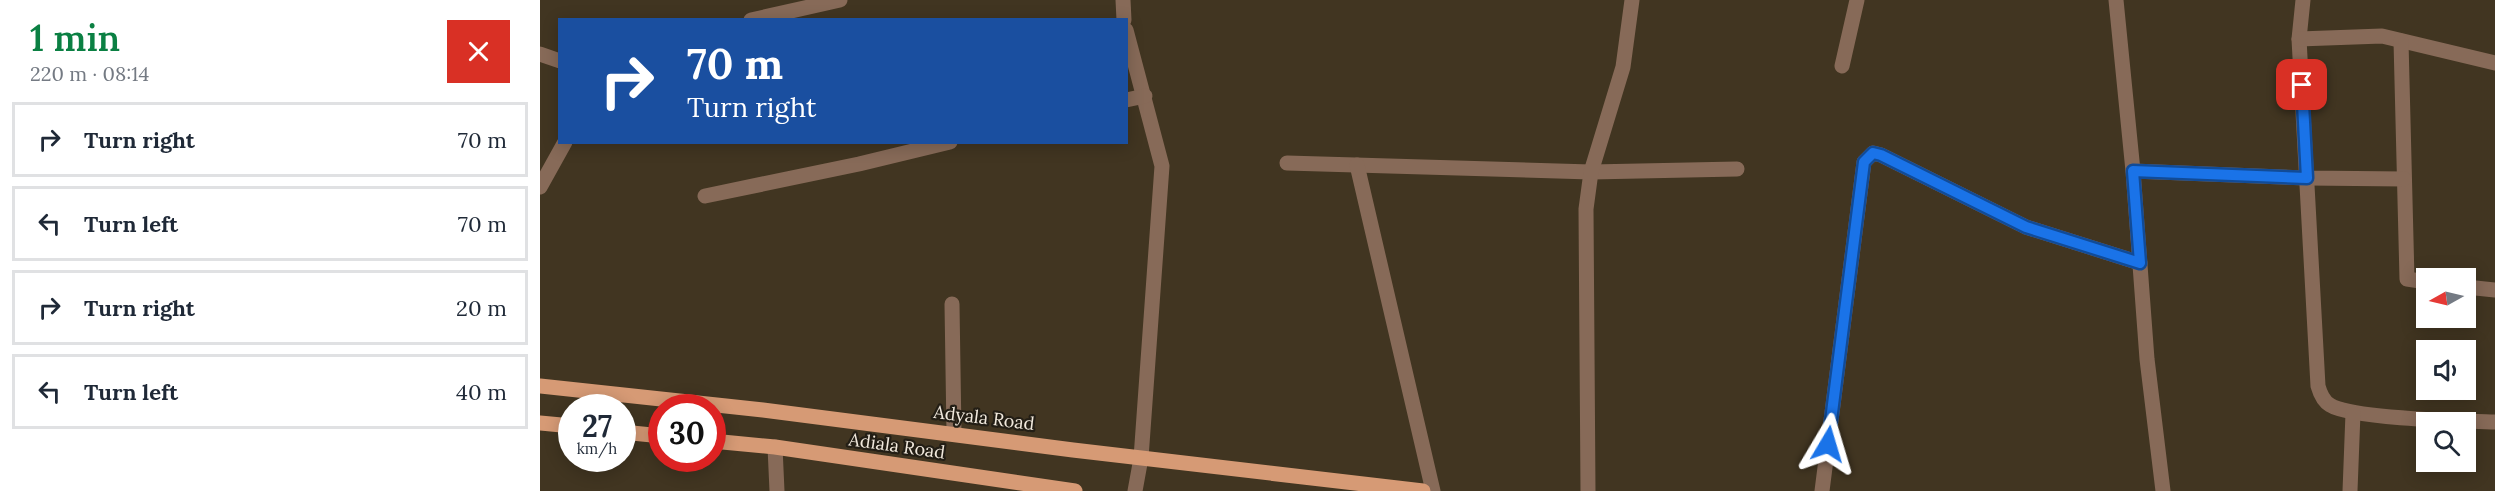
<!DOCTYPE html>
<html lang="en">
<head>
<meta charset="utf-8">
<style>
	body { margin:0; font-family:Lora,serif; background:#f2f2f3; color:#1f2937; height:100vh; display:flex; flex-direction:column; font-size:22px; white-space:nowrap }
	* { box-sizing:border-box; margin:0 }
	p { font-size:20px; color:#747a83 }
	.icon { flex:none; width:33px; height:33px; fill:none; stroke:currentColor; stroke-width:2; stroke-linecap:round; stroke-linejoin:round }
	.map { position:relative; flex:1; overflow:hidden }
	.drawer { display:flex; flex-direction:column; background:#fff; width:540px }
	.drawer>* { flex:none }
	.hud { position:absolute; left:18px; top:18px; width:570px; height:126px; border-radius:0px; box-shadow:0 3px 15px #0003; background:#1a4fa0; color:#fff; overflow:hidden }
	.needle { width:39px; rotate:262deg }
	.buttons { position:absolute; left:1876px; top:268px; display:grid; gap:12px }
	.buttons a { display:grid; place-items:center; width:60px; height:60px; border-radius:0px; background:#fff; box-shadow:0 3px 15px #0003; font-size:30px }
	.speed { position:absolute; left:18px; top:394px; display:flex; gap:12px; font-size:30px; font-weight:700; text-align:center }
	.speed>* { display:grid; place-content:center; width:78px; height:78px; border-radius:50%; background:#fff; box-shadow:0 3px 15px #0003; line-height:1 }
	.speed small { font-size:15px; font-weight:400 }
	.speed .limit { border:9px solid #d22; background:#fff; color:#111 }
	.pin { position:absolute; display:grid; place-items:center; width:51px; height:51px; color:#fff; margin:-26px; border-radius:12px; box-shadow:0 3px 9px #0006 }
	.me { position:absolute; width:66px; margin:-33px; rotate:7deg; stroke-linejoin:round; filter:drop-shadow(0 0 4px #0008) }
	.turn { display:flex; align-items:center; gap:21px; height:126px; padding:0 30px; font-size:27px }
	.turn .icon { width:78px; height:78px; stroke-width:2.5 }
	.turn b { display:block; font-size:42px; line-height:51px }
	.round { display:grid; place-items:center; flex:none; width:63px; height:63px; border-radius:0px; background:#f2f2f3 }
	.overview { display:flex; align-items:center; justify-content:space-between; height:102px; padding:0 30px }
	h1 { font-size:36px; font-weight:600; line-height:45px; color:#0b8043 }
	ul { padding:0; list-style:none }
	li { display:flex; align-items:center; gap:18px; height:75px; margin:0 12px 9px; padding:0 18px; border:3px solid #e0e1e3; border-radius:0px }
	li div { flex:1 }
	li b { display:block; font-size:22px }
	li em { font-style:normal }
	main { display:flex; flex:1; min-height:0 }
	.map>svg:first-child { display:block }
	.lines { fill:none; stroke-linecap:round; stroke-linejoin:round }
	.street { stroke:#876a58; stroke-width:15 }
	.primary { stroke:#d69a75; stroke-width:15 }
	.route-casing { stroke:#114b97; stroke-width:15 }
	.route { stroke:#1a73e8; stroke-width:10 }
	.labels { text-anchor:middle; stroke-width:4.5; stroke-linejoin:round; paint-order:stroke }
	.street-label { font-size:18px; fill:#f1e9dd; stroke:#231e15 }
</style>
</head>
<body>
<main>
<section class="drawer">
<div class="overview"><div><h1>1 min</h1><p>220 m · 08:14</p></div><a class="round" style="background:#d93025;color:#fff"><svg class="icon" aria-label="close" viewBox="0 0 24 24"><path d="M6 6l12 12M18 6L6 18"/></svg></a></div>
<ul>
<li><svg class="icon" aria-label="right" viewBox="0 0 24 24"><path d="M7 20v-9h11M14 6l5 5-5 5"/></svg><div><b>Turn right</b></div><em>70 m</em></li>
<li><svg class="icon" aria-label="left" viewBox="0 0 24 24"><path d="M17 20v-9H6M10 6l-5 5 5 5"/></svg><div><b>Turn left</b></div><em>70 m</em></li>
<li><svg class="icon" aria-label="right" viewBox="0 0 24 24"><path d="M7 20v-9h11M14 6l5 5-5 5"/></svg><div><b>Turn right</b></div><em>20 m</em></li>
<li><svg class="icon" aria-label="left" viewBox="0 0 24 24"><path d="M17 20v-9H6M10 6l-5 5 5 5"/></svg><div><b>Turn left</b></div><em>40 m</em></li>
</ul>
</section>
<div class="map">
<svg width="1955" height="491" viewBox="0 0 1955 491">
	<rect width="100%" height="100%" fill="#413521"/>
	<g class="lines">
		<g class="street">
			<polyline points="583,0 584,20"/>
			<polyline points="1576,0 1593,171 1607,359 1623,491"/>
			<path d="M1763,0L1759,39L1778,386C1780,393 1783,401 1790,405C1812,419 1924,421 1955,422"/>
			<polyline points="211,20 300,0"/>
			<polyline points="586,30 622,166 601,458 595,491"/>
			<polyline points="1759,39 1842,36 1955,63"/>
			<polyline points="1861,41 1867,279 1887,282"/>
			<polyline points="0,54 20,61"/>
			<polyline points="1302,66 1317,0"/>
			<polyline points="586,100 605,96"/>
			<polyline points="747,163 1051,172 1197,169"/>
			<polyline points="817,165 893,491"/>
			<polyline points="1593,171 1767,178 1864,179"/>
			<polyline points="0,187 25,142"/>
			<polyline points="165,196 319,164 410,142"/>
			<polyline points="1926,287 1955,290"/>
			<polyline points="412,304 414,434"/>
			<polyline points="235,447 237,491"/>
			<polyline points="1048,491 1046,209 1051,172 1083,67 1092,0"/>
			<polyline points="1282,491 1324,162 1333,153 1341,155 1486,227 1600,263"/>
			<polyline points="1810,491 1813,413"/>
		</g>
		<g class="primary">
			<polyline points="0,386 223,410 533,450 883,491"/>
			<polyline points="0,423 32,426"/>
			<polyline points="82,432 122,436"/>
			<polyline points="172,441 235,447 535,491"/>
		</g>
	</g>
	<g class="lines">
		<g class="route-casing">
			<polyline id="route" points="1288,444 1324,162 1333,153 1341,155 1486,227 1600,263 1593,171 1767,178 1762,85"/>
		</g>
		<use href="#route" class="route"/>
	</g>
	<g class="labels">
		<g class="street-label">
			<text transform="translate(444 418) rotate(7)" y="6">Adyala Road</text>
			<text transform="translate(357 446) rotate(8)" y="6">Adiala Road</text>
		</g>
	</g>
</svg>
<div class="buttons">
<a><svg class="needle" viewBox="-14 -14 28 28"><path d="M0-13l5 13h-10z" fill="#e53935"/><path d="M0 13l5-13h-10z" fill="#747a83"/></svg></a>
<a><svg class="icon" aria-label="sound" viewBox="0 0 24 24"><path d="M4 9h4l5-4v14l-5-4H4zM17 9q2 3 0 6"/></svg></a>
<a><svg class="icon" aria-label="search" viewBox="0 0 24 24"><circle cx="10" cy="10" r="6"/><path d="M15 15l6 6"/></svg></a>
</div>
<div class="speed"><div>27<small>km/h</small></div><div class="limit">30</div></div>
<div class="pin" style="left:1762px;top:85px;background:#d93025"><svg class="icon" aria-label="arrive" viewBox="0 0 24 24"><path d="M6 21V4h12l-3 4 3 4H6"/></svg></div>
<svg class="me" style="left:1288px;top:444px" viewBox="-20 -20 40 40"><path d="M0-17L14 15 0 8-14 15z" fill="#1a73e8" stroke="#fff" stroke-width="4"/></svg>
<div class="hud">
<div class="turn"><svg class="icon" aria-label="right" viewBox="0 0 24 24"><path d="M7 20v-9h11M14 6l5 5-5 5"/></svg><div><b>70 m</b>Turn right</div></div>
</div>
</div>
</main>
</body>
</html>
